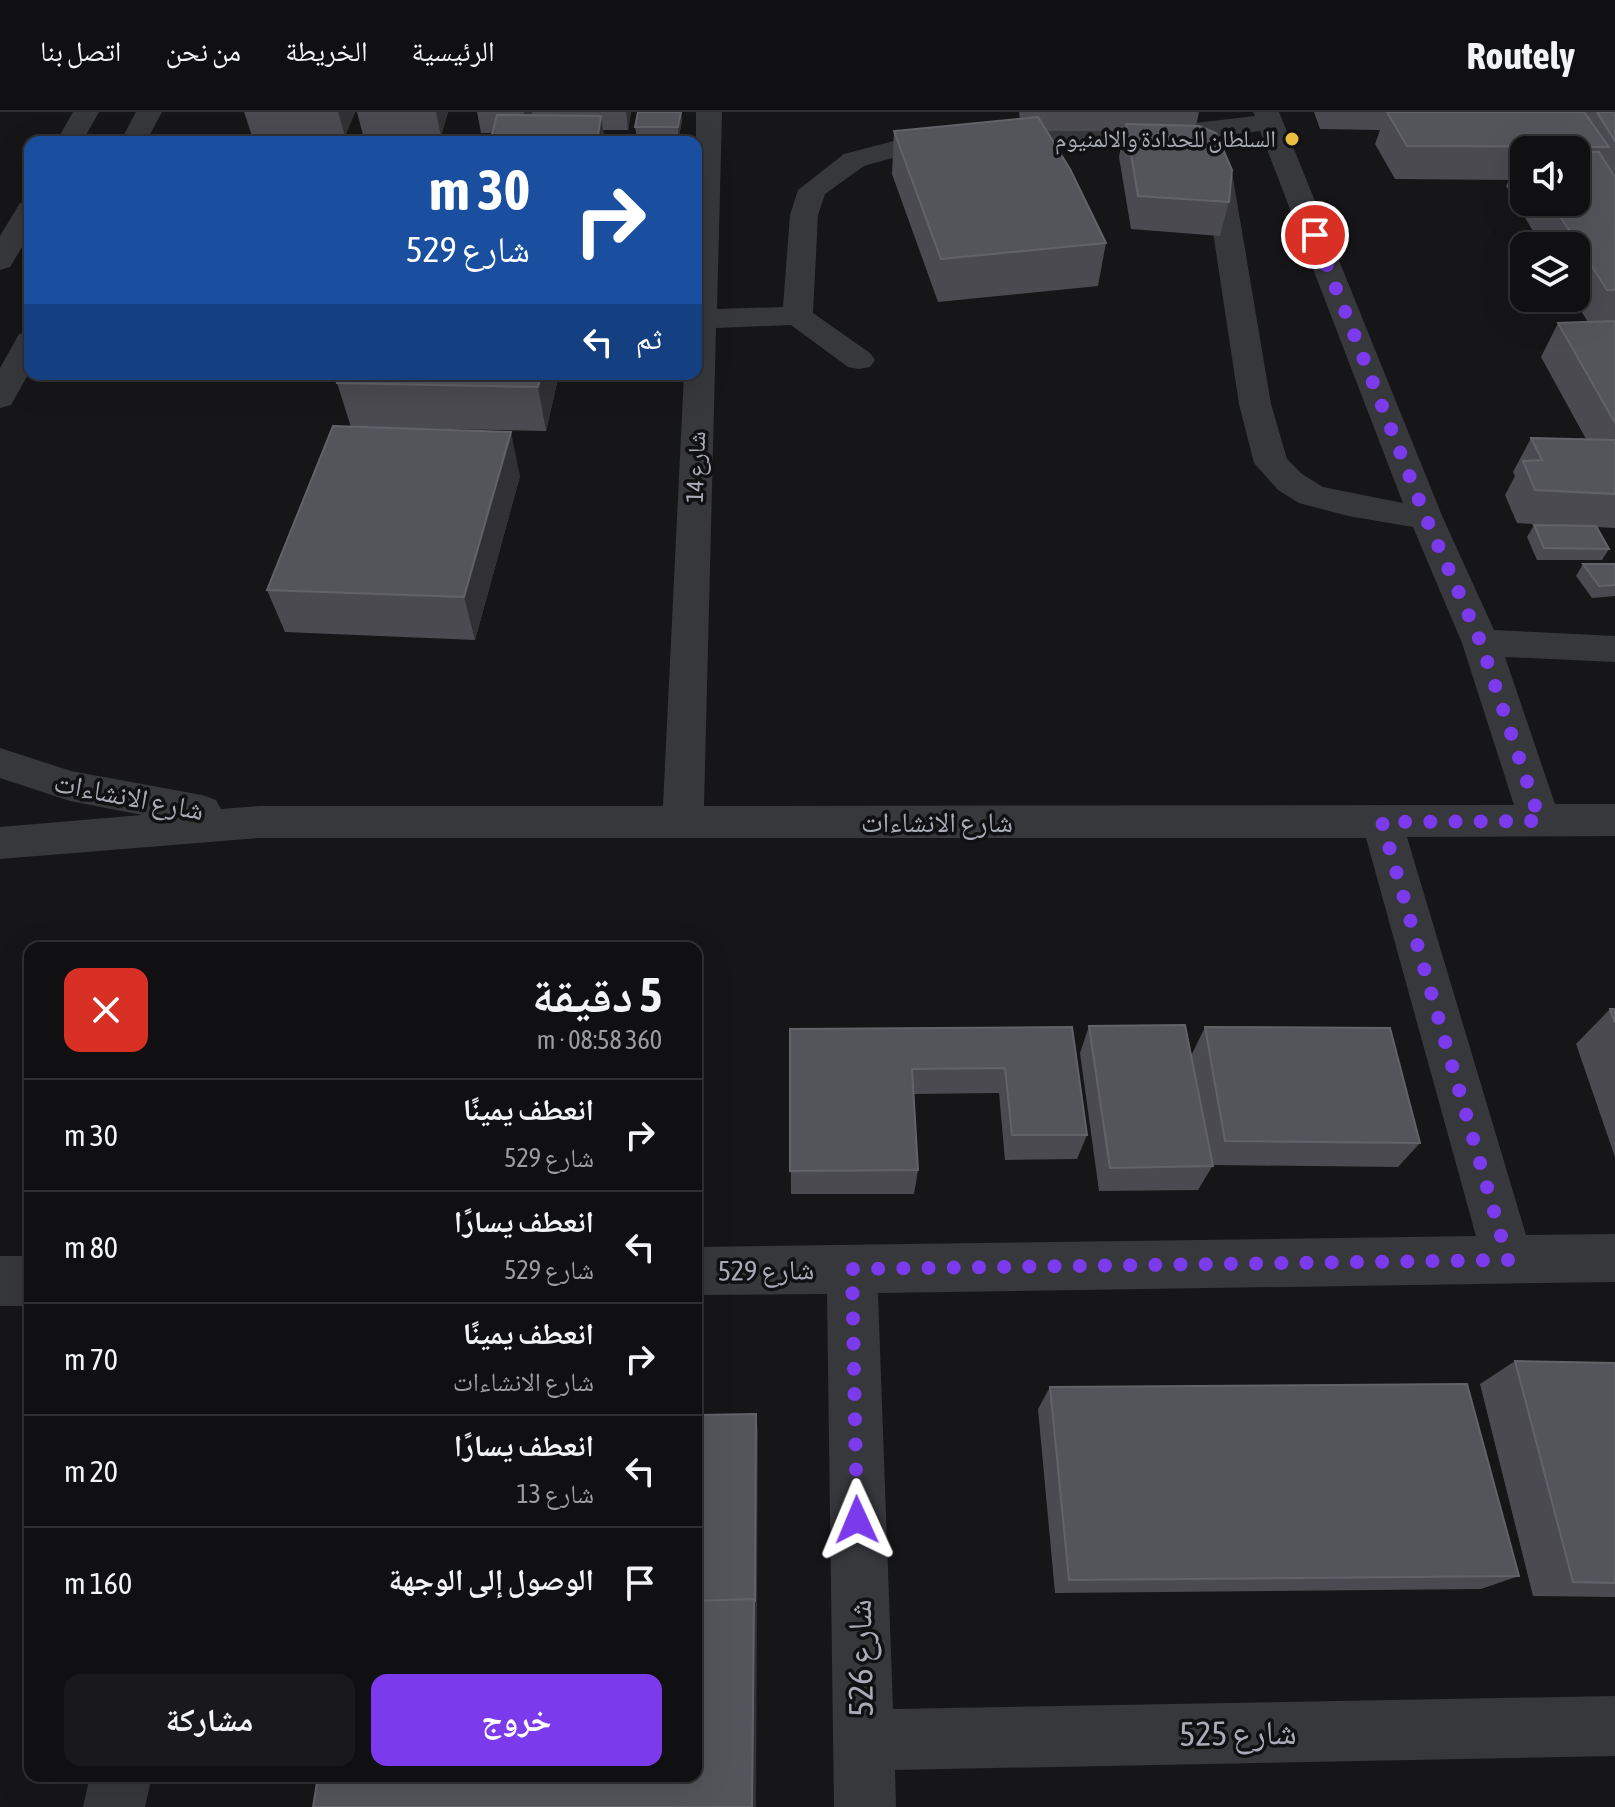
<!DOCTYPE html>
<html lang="ar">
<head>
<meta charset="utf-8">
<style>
	body { margin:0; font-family:"Asap Condensed","Noto Naskh Arabic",sans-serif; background:#19191b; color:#f1f3f6; direction:rtl; height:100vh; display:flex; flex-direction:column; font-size:30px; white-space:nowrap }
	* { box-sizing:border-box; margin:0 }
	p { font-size:26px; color:#9c9d9f }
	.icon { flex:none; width:44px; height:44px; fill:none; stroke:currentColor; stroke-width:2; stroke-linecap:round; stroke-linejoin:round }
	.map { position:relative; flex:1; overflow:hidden; direction:ltr }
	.drawer { position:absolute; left:24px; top:830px; width:678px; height:840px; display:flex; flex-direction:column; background:#101012; border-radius:16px; box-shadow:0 8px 32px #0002,0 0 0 2px #303032; direction:rtl }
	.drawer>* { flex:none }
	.hud { position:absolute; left:24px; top:24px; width:678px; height:244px; border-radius:16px; box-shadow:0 8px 32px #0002,0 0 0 2px #303032; direction:rtl; background:#1a4fa0; color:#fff; overflow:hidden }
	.tools { position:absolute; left:1510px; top:24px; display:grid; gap:16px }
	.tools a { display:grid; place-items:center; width:80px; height:80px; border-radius:16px; background:#101012; box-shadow:0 8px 32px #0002,0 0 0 2px #303032; font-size:40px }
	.pin { position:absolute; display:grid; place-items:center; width:68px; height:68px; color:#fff; margin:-34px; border:4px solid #fff; border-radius:50%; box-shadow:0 2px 8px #0007 }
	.me { position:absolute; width:88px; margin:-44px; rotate:359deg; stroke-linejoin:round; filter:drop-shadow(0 0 6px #0008) }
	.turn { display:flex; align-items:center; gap:28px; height:168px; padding:0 40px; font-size:36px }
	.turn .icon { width:104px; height:104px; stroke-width:2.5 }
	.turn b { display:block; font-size:56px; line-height:68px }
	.then { display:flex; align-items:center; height:76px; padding:0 40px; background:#0003; gap:16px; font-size:30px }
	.round { display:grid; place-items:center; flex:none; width:84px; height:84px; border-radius:16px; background:#19191b }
	.head { display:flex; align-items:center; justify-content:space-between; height:136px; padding:0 40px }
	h1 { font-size:48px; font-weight:700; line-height:60px }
	.button { display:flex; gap:16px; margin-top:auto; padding:16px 40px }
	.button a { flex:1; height:92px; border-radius:16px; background:#7c3aed; color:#fff; font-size:32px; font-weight:700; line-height:92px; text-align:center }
	.button a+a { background:#19191b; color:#f1f3f6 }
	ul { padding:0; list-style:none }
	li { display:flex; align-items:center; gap:24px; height:112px; padding:0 40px; border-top:2px solid #303032 }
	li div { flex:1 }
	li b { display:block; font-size:30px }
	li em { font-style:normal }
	header { display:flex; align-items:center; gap:48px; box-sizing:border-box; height:112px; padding:0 40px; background:#101012; border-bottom:2px solid #303032 }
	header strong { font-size:38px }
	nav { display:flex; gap:44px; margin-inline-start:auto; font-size:28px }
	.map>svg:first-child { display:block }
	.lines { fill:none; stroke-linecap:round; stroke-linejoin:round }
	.minor { fill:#37383c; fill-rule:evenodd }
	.wall { fill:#4a4a50; fill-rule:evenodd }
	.shaded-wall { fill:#313135 }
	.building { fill:#54555b; stroke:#626269; stroke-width:2 }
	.route { stroke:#7c3aed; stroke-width:14; stroke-dasharray:0 25.2 }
	.poi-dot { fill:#e8be3e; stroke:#111113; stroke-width:3 }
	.labels { text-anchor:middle; stroke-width:7; stroke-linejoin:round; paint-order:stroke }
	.far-poi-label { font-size:24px; fill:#a9acb7; stroke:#111113; text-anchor:end }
	.far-street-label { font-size:24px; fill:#a9acb7; stroke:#111113 }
	.street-label { font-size:28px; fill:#a9acb7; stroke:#111113 }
	.near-street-label { font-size:34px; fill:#a9acb7; stroke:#111113 }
</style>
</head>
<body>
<header>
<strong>Routely</strong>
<nav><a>الرئيسية</a><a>الخريطة</a><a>من نحن</a><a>اتصل بنا</a></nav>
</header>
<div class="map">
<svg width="1615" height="1695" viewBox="0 0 1615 1695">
	<rect width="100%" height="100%" fill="#161618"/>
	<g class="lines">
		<g class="minor">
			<polygon points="73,0 99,0 82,30 56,30"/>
			<polygon points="136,0 162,0 146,30 120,30"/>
			<path d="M696,0H722L717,197L783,195L790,103L798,78L844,42L913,24L1195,11L1255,4L1253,0H1279L1443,406L1494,518L1615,524V550L1505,545L1555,692H1615V724L1407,725L1526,1123L1615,1122V1170L878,1181L893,1597L1615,1584V1644L895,1658L896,1695H834L827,1182L696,1183V1135L1476,1124L1366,726H259L0,747V715L142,703L70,689L0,666V636L71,659L202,683L216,688L221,697L259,694H663L684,262H696ZM1260,19L1403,391L1323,375L1302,362L1287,347L1271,292L1231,54L1223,42H1203L1200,48L1203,54L1239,292L1254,351L1278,378L1299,391L1348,404L1413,415L1462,531L1514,693L704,694L716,216L791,213L848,255L859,257L870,255L875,248L870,241L813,201L818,103L825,82L864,54L914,40L1195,27Z"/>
			<polygon points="30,89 30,122 10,155 0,158 0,124 20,91"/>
			<polygon points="30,220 30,259 11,293 0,296 0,256 19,222"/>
			<rect x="0" y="1144" width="30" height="50"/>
			<polygon points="90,1664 152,1664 145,1695 83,1695"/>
		</g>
	</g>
	<g class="wall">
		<polygon points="244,0 355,0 345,24 252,24"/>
		<polygon points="357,0 448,0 441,24 363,23"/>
		<polygon points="477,0 631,0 628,18 603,18 605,30 490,30 492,21 481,21"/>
		<polygon points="681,0 682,10 678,27 637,26 635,15"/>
		<polygon points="1019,0 1199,0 1196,14 1229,90 1220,124 1131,117 1119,45 1124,19 1046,19 1106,131 1098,174 938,190 892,62 894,19 1020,7"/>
		<path d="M1314,0H1615V416L1596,415L1609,437L1602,448H1537L1527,425L1534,413L1569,414L1517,411L1505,383L1515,364L1513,360L1531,326L1586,327L1541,245L1558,211L1588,210L1573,186H1576V134H1542L1506,74L1509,68L1395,67L1375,32L1380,18L1320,17ZM1524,38H1576V90H1524Z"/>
		<polygon points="559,262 546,319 351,315 337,271"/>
		<polygon points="520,364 475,528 285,520 267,478"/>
		<polygon points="1583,452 1615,452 1615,484 1592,486 1576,464"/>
		<polygon points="1610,897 1615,897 1615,1045 1576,932"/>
		<polygon points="1089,914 1192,942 1205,915 1420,1031 1398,1055 1213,1053 1198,1078 1099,1079 1080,941"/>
		<polygon points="1072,915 1087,1023 1077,1047 1005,1048 999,981 914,982 918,1058 914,1082 791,1082 790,917"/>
		<polygon points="1515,1249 1615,1251 1615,1485 1533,1484 1480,1272"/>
		<polygon points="1050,1275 1519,1464 1481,1477 1055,1481 1038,1297"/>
	</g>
	<g class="shaded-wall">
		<polygon points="338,0 355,0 345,24"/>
		<polygon points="436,0 448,0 441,24"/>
		<polygon points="524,0 532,0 532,1 527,21"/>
		<polygon points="626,0 631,0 628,18"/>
		<polygon points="681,0 682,10 678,27 678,15"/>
		<polygon points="601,4 605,30 597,30"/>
		<polygon points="541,262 559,262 546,319 538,275"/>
		<polygon points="511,320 520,364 475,528 464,485"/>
		<polygon points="756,1302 758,1318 756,1695 752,1695"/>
	</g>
	<g class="building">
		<polygon points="638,0 681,0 678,15 635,15"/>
		<polygon points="1387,0 1584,0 1609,35 1407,34"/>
		<polygon points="1597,0 1615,0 1615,29"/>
		<polygon points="497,3 601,4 597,30 490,30"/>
		<polygon points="1038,5 1070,57 1106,131 941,147 894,19"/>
		<polygon points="1126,12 1199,14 1216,21 1232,58 1229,90 1138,84"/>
		<polygon points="1576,40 1599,40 1615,65 1615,178 1607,178 1551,90 1576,90"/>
		<polygon points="1615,209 1615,311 1558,211"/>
		<polygon points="340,262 541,262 538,275 337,271"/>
		<polygon points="333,314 511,320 464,485 267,478"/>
		<polygon points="1531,326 1615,328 1615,382 1535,378 1523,349 1542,348"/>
		<polygon points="1534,413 1596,414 1609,437 1544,436"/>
		<polygon points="1583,452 1615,452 1615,473 1599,474"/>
		<polygon points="1610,897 1615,897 1615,911"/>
		<polygon points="1185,913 1213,1054 1110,1056 1089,914"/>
		<polygon points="1072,915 1087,1023 1012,1023 1005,956 912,957 918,1058 790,1059 790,917"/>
		<polygon points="1205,915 1390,916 1420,1031 1225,1029"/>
		<polygon points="1515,1249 1615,1251 1615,1471 1573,1470"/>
		<polygon points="1467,1272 1519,1464 1069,1468 1050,1275"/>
		<polygon points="756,1302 755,1490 754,1487 696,1489 696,1303"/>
		<polygon points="754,1487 752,1695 313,1695 318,1664 696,1664 696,1489"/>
	</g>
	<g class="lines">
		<polyline class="route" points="857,1408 852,1157 1508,1148 1382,710 1540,709 1481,531 1426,406 1315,123"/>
	</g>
	<circle class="poi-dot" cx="1292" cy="27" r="8"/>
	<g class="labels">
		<g class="far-poi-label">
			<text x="1276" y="35">السلطان للحدادة والالمنيوم</text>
		</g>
		<g class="far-street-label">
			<text transform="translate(696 355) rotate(-88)" y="8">شارع 14</text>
		</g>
		<g class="street-label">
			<text transform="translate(129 684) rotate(11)" y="10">شارع الانشاءات</text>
			<text x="937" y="720">شارع الانشاءات</text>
			<text transform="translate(766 1158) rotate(-1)" y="10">شارع 529</text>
		</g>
		<g class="near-street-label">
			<text transform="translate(860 1546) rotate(-91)" y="12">شارع 526</text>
			<text transform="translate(1238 1621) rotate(-1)" y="12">شارع 525</text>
		</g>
	</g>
</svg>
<div class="tools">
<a><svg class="icon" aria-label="sound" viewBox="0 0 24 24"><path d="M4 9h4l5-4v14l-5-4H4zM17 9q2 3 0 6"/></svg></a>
<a><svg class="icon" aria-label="layers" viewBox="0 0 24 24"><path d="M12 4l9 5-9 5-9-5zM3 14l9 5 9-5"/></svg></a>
</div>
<div class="pin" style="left:1315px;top:123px;background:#d93025"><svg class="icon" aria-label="arrive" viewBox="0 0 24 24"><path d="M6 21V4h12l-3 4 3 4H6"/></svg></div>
<svg class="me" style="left:857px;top:1408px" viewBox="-20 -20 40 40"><path d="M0-17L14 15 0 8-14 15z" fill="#7c3aed" stroke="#fff" stroke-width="4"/></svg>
<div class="hud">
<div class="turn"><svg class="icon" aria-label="right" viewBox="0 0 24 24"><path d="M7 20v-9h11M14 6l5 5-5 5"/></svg><div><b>30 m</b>شارع 529</div></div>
<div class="then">ثم<svg class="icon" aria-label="left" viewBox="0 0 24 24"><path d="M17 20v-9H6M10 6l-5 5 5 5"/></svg></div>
</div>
<section class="drawer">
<div class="head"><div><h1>5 دقيقة</h1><p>360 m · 08:58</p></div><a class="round" style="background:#d93025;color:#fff"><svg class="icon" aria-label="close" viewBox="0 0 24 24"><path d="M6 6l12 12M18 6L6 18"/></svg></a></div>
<ul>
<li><svg class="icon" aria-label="right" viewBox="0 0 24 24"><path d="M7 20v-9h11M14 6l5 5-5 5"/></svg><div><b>انعطف يمينًا</b><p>شارع 529</p></div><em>30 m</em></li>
<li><svg class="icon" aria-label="left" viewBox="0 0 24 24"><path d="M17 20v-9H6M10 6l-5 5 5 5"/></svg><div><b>انعطف يسارًا</b><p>شارع 529</p></div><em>80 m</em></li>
<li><svg class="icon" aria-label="right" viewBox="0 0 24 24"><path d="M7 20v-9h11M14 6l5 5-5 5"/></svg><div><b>انعطف يمينًا</b><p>شارع الانشاءات</p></div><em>70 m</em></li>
<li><svg class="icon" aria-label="left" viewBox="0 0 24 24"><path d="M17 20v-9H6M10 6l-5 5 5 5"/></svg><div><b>انعطف يسارًا</b><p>شارع 13</p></div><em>20 m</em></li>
<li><svg class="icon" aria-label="arrive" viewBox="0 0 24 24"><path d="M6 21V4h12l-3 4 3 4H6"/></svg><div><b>الوصول إلى الوجهة</b></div><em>160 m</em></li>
</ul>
<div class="button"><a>خروج</a><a>مشاركة</a></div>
</section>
</div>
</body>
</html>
